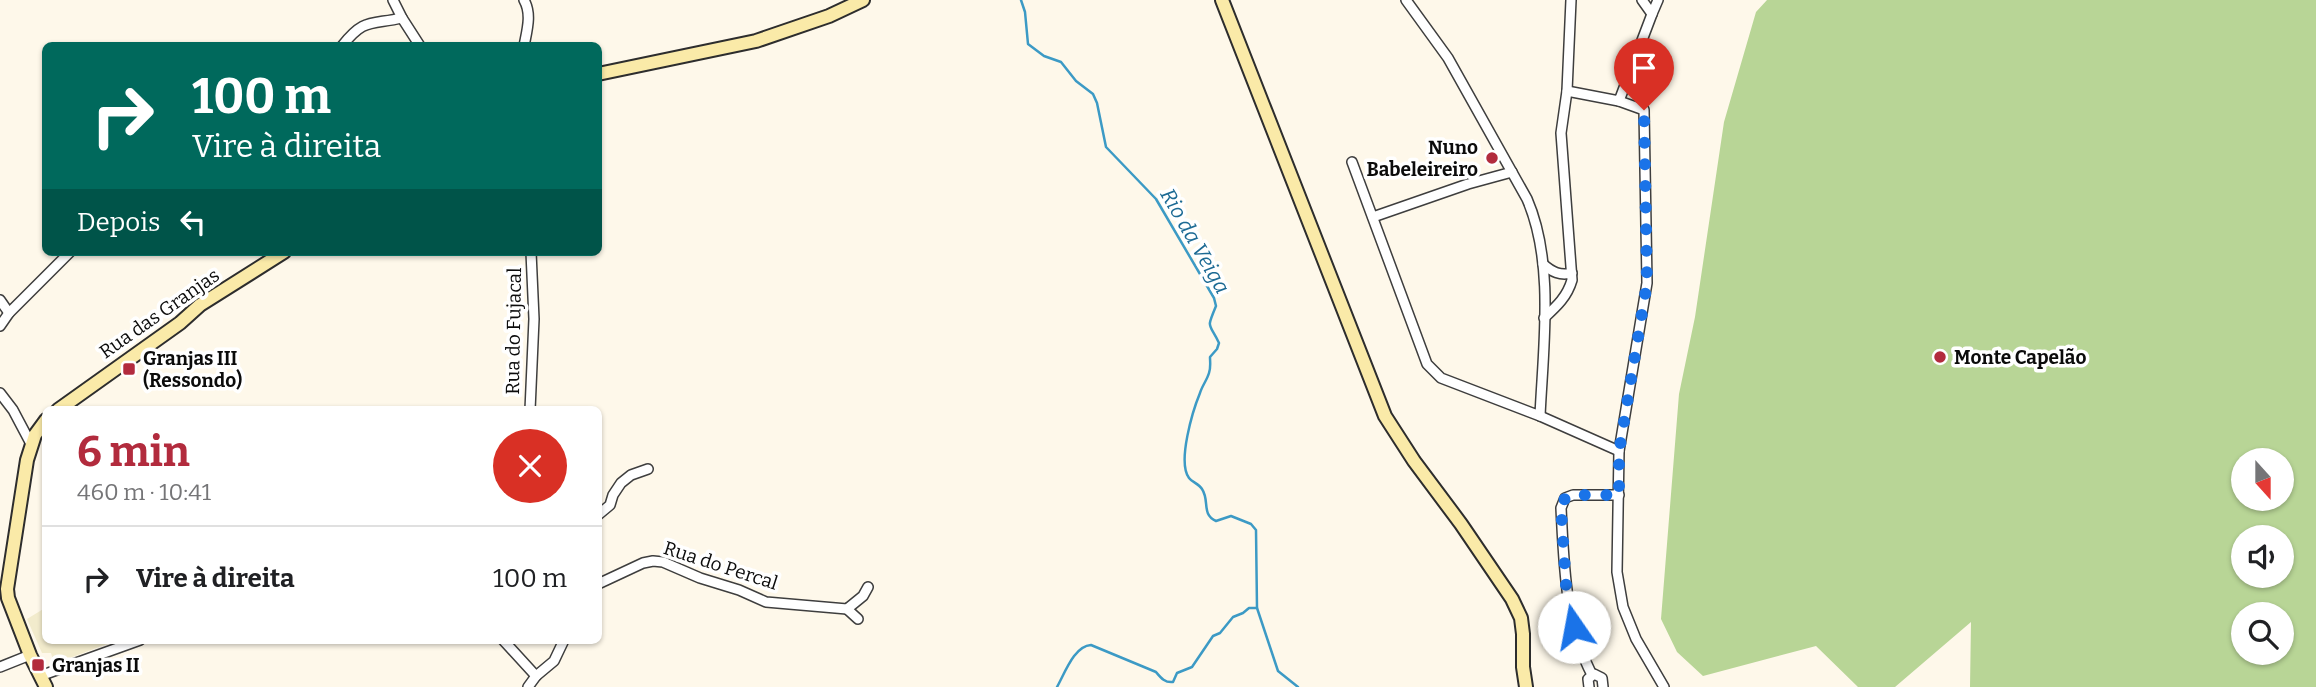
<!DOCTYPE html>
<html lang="pt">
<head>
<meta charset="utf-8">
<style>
	body { margin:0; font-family:Bitter,serif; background:#f6f6f6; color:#202124; height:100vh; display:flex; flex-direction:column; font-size:26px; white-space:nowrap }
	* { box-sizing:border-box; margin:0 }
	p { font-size:23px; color:#757577 }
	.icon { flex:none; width:38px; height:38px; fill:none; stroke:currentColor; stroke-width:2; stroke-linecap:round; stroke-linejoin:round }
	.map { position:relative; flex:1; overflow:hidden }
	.details { position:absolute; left:42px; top:406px; width:560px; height:238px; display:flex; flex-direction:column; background:#fff; border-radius:10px; box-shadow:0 2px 5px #0004 }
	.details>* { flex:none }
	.guide { position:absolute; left:42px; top:42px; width:560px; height:214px; border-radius:10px; box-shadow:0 2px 5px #0004; background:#00695c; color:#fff; overflow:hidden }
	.needle { width:46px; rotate:159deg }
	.tools { position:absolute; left:2231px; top:448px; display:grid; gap:14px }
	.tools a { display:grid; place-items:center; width:63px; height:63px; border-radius:50%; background:#fff; box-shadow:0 2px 5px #0004; font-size:35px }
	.pin { position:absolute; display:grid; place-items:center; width:60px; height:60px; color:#fff; margin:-72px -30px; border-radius:50% 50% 50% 0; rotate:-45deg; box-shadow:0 0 7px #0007 }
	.pin .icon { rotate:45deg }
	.me { position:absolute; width:77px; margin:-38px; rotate:348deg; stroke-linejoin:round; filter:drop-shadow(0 0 5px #0008) }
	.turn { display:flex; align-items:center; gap:24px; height:147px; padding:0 35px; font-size:32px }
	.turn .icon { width:91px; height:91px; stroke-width:2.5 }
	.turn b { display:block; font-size:49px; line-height:60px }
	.then { display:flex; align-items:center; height:66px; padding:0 35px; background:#0003; gap:14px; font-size:26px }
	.round { display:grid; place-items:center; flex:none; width:74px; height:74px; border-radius:37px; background:#f6f6f6 }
	.headline { display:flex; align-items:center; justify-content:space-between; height:119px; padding:0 35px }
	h1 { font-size:42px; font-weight:700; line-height:52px; color:#b22b3d }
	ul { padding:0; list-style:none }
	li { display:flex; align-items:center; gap:21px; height:105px; padding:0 35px; border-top:2px solid #e0e0e0 }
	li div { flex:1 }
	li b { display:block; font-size:26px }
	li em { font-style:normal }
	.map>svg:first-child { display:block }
	.farmland { fill:#f2ebcc }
	.forest { fill:#b8d596; fill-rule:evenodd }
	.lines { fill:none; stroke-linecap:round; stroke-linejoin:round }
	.stream { stroke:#3c9ac5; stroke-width:2.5 }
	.street-casing { stroke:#3e3e3e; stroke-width:12 }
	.secondary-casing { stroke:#2d2d2d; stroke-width:16 }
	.street { stroke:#fff; stroke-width:9 }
	.secondary { stroke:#faeaa8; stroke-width:12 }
	.route { stroke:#1a73e8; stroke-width:12; stroke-dasharray:0 21.6 }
	.poi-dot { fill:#b22b3d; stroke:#fff; stroke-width:2.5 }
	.labels { text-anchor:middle; stroke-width:7; stroke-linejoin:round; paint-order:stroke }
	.poi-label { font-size:19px; font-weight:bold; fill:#0b0b0b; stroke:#fff; text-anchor:start }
	.street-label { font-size:19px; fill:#0b0b0b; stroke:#fff }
	.water-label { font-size:21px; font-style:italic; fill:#1c6a94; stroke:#fff }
</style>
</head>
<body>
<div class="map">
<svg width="2316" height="687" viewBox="0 0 2316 687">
	<rect width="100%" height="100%" fill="#fef8ea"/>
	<polygon class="farmland" points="45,608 46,640 115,641 67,659 53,660 51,653 42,653 27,619"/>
	<path class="forest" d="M1767,0H2316V687H1970L1971,622L1895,687H1858L1816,646L1703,676L1677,652L1661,619L1679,394L1695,317L1724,122L1756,12ZM2244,460H2282V499H2244ZM2244,537H2282V576H2244ZM2244,614H2282V653H2244Z"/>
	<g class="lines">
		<g class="stream">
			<path d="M1021,0L1025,12L1028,44L1044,56L1061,62L1076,81L1093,94L1097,103L1106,147L1156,199L1214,298L1216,306C1206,330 1209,322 1219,343L1217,349L1210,357C1210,362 1211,368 1209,373C1207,380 1202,386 1200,393C1193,410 1177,462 1189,478C1192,482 1199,484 1202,489C1210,501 1201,514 1216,521L1231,516L1251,524L1256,530L1257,608L1278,671L1298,687"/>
			<path d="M1057,687C1065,673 1074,646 1091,645L1156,672C1161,678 1165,683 1173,682L1177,673L1192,667L1213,636L1220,633L1233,617L1243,613L1249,608H1257"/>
		</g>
		<g class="street-casing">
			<g id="street">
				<polyline points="393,0 402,18 420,46"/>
				<path d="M524,0C532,14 527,30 524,46"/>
				<polyline points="1642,0 1652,14 1658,0"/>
				<path d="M342,46C364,18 370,25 402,18"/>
				<polyline points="1567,91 1619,101 1652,14"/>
				<polyline points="1619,101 1644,110 1647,283 1619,451 1617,572 1623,607 1636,639 1664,687"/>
				<path d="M1352,162L1427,364L1441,378L1540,416C1543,348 1555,263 1527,199L1448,58L1406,0"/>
				<polyline points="1373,217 1468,184 1512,172"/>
				<path d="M1543,264C1552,272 1560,276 1572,273"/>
				<polyline points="0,300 9,313"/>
				<path d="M1544,318C1557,306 1567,297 1572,280L1561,133L1567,91L1571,0"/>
				<polyline points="0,326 9,313 70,252"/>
				<polyline points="0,393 13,410 31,444"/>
				<polyline points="530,410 534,319 531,252"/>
				<polyline points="1540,416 1619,451"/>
				<polyline points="598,515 610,505 613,495 621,483 631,475 648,469"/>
				<polyline points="598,584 643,563 653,561 663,562 700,578 739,590 766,602 847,609 863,596 868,587"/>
				<polyline points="847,609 858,619"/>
				<polyline points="503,640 536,676"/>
				<polyline points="0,667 30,655"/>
				<path d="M1592,675C1565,623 1564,566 1561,508L1565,498L1573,495H1619"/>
				<polyline points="40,676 140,640"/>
				<polyline points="528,687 536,676 554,661 564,640"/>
				<polyline points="1589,687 1588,679 1594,674 1602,678 1603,687"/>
			</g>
		</g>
		<g class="secondary-casing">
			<g id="secondary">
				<polyline points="1222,0 1385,416 1414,461 1461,524 1512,599 1521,618 1523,634 1523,667 1526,687"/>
				<polyline points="598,74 756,41 829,16 863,0"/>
				<polyline points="58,410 180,323 200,305 284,252"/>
				<polyline points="46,420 35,435 27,460 7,589 8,598 30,655 46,687"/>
			</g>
		</g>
		<use href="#street" class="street"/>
		<use href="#secondary" class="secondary"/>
	</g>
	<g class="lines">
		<polyline class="route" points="1574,627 1567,601 1561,508 1565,498 1573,495 1619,495 1619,452 1647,283 1644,110"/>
	</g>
	<g class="poi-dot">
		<circle cx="1492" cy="158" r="7"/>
		<circle cx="1940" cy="357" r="7"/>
		<rect x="122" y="362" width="14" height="14" rx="3.5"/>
		<rect x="31" y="658" width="14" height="14" rx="3.5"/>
	</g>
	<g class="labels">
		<g class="poi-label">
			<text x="1478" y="154" text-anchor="end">Nuno<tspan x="1478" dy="22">Babeleireiro</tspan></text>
			<text x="1954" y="364">Monte Capelão</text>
			<text x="143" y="365">Granjas III<tspan x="143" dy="22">(Ressondo)</tspan></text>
			<text x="52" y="672">Granjas II</text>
		</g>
		<g class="street-label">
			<text transform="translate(159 313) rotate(-35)" y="7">Rua das Granjas</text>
			<text transform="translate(513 331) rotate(-89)" y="7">Rua do Fujacal</text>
			<text transform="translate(721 565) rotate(18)" y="7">Rua do Percal</text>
		</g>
		<g class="water-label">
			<text transform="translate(1195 241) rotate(60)" y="7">Rio da Veiga</text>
		</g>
	</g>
</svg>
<div class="tools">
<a><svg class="needle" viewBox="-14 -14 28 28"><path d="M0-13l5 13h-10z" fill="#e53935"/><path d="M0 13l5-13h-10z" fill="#757577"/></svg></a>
<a><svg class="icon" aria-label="sound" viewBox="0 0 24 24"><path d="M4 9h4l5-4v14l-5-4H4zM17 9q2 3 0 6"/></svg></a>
<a><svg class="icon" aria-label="search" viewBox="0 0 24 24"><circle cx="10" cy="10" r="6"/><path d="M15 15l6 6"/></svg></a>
</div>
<div class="pin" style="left:1644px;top:110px;background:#d93025"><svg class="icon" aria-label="arrive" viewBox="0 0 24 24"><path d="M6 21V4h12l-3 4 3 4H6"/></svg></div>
<svg class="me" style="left:1574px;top:627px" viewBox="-20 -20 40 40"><circle r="19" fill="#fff"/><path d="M0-13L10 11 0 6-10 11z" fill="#1a73e8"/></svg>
<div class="guide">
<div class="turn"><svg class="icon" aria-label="right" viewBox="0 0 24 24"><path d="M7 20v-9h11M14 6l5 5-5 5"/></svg><div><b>100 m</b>Vire à direita</div></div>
<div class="then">Depois<svg class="icon" aria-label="left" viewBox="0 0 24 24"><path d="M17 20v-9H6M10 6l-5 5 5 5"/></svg></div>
</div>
<section class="details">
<div class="headline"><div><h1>6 min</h1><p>460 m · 10:41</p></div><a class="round" style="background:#d93025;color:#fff"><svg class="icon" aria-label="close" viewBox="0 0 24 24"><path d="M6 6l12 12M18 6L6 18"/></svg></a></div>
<ul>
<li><svg class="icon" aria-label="right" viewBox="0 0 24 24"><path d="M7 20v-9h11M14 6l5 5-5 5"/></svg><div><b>Vire à direita</b></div><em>100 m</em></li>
</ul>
</section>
</div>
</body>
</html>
